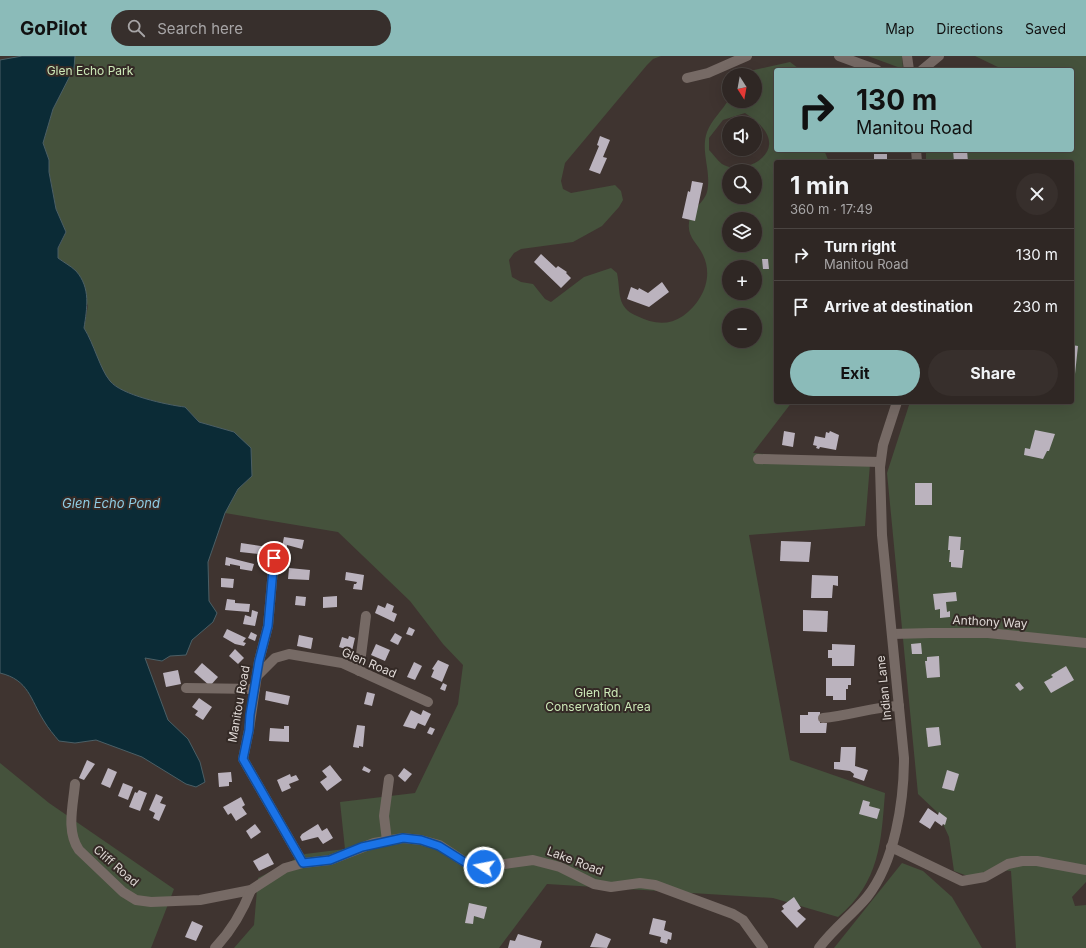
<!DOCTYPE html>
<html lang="en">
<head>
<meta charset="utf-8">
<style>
	body { margin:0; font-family:Inter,sans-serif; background:#372f2c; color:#f1f3f6; height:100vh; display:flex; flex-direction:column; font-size:15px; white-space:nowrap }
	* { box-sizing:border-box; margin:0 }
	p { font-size:13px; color:#a7a5a6 }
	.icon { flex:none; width:22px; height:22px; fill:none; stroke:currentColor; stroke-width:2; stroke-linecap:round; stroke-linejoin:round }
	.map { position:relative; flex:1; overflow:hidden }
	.panel { position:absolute; left:774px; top:104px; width:300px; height:244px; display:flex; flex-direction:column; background:#2f2724; border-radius:4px; box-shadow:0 4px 16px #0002,0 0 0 1px #4a4441 }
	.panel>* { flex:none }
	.hud { position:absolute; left:774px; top:12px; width:300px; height:84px; border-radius:4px; box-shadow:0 4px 16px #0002,0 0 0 1px #4a4441; background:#8bbbb9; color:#111; overflow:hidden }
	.needle { width:26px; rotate:169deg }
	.controls { position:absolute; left:722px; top:12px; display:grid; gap:8px }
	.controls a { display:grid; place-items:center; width:40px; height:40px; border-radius:50%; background:#2f2724; box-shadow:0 4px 16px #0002,0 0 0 1px #4a4441; font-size:20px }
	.pin { position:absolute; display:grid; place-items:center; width:34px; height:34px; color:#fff; margin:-17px; border:2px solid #fff; border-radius:50%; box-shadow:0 1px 4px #0007 }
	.me { position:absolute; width:44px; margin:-22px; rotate:281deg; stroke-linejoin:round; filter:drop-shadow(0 0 3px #0008) }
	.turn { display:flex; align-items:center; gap:14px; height:84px; padding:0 16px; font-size:18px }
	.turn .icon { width:52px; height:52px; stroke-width:2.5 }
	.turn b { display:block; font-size:28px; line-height:34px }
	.round { display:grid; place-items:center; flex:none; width:42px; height:42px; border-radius:21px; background:#372f2c }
	.overview { display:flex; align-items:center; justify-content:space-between; height:68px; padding:0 16px }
	h1 { font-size:24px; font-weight:700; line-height:30px }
	.action { display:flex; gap:8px; margin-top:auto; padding:8px 16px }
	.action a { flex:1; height:46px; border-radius:24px; background:#8bbbb9; color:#111; font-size:16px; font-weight:700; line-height:46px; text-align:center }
	.action a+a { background:#372f2c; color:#f1f3f6 }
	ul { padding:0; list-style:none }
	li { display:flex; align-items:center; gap:12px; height:52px; padding:0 16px; border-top:1px solid #4a4441 }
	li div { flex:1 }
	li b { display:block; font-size:15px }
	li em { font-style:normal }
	header { display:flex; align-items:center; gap:24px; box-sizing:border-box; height:56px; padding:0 20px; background:#8bbbb9; color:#111 }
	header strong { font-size:19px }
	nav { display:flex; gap:22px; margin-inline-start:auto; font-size:14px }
	.search { width:280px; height:36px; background:#372f2c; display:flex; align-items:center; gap:10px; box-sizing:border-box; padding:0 14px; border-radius:22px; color:#a7a5a6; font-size:15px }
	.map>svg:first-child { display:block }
	.green { fill:#45523c; fill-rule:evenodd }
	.water { fill:#0b2b36; stroke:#4b5f66 }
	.building { fill:#bbb3be }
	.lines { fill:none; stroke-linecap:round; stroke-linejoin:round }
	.minor { stroke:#766a65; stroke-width:10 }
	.route-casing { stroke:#114b97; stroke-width:10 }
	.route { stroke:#1a73e8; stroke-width:7 }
	.labels { text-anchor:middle; stroke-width:4; stroke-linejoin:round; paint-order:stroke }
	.park-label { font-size:12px; fill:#cde9b8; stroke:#342a26 }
	.street-label { font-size:12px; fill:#dfd8d5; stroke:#342a26 }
	.water-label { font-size:13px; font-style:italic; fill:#8fcde5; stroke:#342a26 }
</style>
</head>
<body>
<header>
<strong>GoPilot</strong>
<div class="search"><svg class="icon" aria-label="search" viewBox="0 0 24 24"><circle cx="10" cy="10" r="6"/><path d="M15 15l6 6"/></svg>Search here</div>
<nav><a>Map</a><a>Directions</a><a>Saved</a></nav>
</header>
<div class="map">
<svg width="1086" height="892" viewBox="0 0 1086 892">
	<rect width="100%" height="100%" fill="#3f3430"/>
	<g class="green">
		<path d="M69,0H661L653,3L647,9L565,107L561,125L563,133L571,137L615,129L621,135L623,144L619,151L602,170L573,186L521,193L514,197L509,204L512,221L521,226L533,228L545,243L551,246L584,221L611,212L617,217C621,237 616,251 637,260C653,268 668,270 683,260C702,246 714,222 703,199C698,188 687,181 689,167C690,154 704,147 707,136C712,115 700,96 707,76C712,63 722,55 729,43V45H755V19L736,18L790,6L798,12V14H776V94H824L829,106H776V346H792L753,397L870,408L865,470L749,479L790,704L885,737C881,786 880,826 838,861L773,842L547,828L499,892H234L254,869L258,822L305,798L345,793L340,746L415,737L458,648L463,609L443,588L410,545L338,476L225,457L238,433L252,420L234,376L199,366L185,351C167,349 121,339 110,325C100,313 94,288 84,272L88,250L76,215L58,202V193L66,176L56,153L49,115V104L43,87L53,53L64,31ZM745,57C802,93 743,122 722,108C717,104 713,98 709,94V82L723,64ZM729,115H755V141H729ZM729,163H755V189H729ZM729,211H755V237H729ZM729,259H755V285H729Z"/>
		<polygon points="868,0 902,0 903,13"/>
		<polygon points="975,0 1086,0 1086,826 1072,841 1075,850 1086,849 1086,892 1016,892 1011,815 994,813 970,821 954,815 949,781 938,757 918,738 887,417 910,346 1072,346 1072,106 926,106 926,94 1072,94 1072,14 1004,14"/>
		<polygon points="0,707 49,747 174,833 151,892 0,892"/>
		<polygon points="902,807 923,815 952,841 982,892 834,892"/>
	</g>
	<path class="water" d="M22,0H75L74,12L53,53L43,87L49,104V116L56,153L66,176L58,192V202C63,206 71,210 76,215C91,232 87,252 84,272C94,288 100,313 110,325C121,339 167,349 185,351L199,366L234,376L251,392L252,420L238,433L225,457L208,506L209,545L217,557L213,566L192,584L186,599L170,600L162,605L145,602L168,664L188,683L200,706L205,726L196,731L186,728L142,701L96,684L75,687L59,685C54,679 48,672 44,665C30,643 29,624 0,617V4Z"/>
	<g class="building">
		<polygon points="755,73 761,84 755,87"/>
		<polygon points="600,80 610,84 603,101 607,102 600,118 589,114 599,90 597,89"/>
		<polygon points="953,94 967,94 968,106 954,106"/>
		<rect x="874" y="98" width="13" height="8"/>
		<polygon points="692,125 703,127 695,165 682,162 688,135 690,136"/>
		<polygon points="541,198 556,212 558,210 567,216 566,217 571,222 561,232 534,206"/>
		<polygon points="762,203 768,203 769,213 763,213"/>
		<polygon points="662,226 669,236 649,251 627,243 631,231 638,234 639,232 648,237"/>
		<polygon points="1072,289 1078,290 1075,318 1073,318 1073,322"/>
		<polygon points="1035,374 1055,378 1049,395 1047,395 1043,403 1024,399 1025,392 1030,393"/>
		<polygon points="784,375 795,377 793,391 782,389"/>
		<polygon points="830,375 839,379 836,394 820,391 819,393 816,392 817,390 813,389 815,380 825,382 826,376 829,377"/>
		<rect x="915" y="427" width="17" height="22"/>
		<polygon points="949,480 961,481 960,494 964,494 962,512 951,511 951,506 949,506 950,494 948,494"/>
		<polygon points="284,481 304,484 302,493 287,489 287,491 282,491"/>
		<polygon points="781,485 811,486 809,506 780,505"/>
		<polygon points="241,487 267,491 265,500 258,499 259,498 240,496"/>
		<polygon points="226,501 254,508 252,515 240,513 240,510 230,508 230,510 225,509"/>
		<polygon points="289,512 310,514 309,524 288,523"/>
		<polygon points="346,516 364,519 362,534 353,533 354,528 356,528 357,526 345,524"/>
		<polygon points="812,519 838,520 838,530 833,529 832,542 811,542"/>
		<polygon points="221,522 234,523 233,532 221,531"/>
		<polygon points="956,536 957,545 946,546 947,556 950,555 950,561 940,562 940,553 935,554 933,538"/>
		<polygon points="296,540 306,541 305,550 295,549"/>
		<polygon points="337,540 337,551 323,552 323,541"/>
		<polygon points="227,543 235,544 235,547 250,548 249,556 225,554"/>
		<polygon points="387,547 394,550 392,556 397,558 394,566 375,557 378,549 385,552"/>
		<polygon points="252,554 258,556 255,570 243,568 245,559 251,561"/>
		<polygon points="803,554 828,555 827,576 803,575"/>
		<polygon points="409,571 415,574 412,580 406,578"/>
		<polygon points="227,573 246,582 243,586 246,587 244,590 235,588 223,581"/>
		<polygon points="251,576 257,579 255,585 248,582"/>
		<polygon points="395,577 402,581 398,589 390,585"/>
		<polygon points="299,579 313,582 311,593 297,590"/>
		<polygon points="349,580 355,582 352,595 339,591 342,581 348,583"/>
		<polygon points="921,587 922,598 912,598 911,588"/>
		<polygon points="376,588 390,594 385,605 371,599"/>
		<polygon points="832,588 855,589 854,610 832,610 832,602 828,602 828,594 832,594"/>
		<polygon points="235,593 244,602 238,608 229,600"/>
		<polygon points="939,600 940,621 927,622 925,605 927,605 927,601"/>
		<polygon points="438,604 449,609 442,626 431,621 434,614 432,613"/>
		<polygon points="414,606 422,610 415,624 407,621"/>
		<polygon points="202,607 218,621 210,630 194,616"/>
		<polygon points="1066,610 1074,624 1051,637 1044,626 1053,621 1051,619"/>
		<polygon points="178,614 181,628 166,631 163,617"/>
		<polygon points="826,622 851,622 851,629 848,629 848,633 846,633 846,644 833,644 833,640 826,640"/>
		<polygon points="1019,626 1024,632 1020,635 1015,629"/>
		<polygon points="443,627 447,629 445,635 440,633"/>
		<polygon points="266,635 290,640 288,649 265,644"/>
		<polygon points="367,636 375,638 372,650 364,648"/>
		<polygon points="199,642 212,651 203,664 195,659 198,655 192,651"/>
		<polygon points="411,654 421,659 423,654 431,658 425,670 418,667 415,673 403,670"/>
		<polygon points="808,656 820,656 820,667 827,667 826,677 800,677 800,659 808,659"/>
		<polygon points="357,669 365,670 363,691 359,690 359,692 353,691"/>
		<polygon points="284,670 289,670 289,686 269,685 270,672 284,673"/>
		<polygon points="430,671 435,673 432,679 427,677"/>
		<polygon points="939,671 941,689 928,691 926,672"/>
		<polygon points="841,691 856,691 855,710 868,714 864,725 853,721 854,718 850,715 834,713 834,706 840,706"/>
		<polygon points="87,704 95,708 84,724 79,722"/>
		<polygon points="330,709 342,724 327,735 320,726 327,721 322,715"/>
		<polygon points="364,710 371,714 369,717 362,714"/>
		<polygon points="108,712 117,716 110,732 101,728"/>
		<polygon points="404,712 412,718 405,726 398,720"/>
		<polygon points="947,714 959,718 954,735 942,732"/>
		<polygon points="231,716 232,726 229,726 229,730 219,731 218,717"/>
		<polygon points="290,718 291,721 296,719 299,724 289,728 291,732 282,736 277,724"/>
		<polygon points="123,727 133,731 128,744 118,740"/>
		<polygon points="139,734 147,737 140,755 129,751 135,736 137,737"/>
		<polygon points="156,738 163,741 160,747 166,749 159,765 153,762 155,757 149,754"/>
		<polygon points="241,741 245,749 242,751 247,758 236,765 231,757 228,759 223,751"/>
		<polygon points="863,744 870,746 869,750 880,753 877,763 859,758"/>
		<polygon points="928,752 938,759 939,756 947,762 945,769 943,768 942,770 935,765 930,773 919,766"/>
		<polygon points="255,768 261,776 251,783 246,775"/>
		<polygon points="318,768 322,775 327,772 333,782 323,788 318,781 302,785 300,781 302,778"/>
		<polygon points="268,797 274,808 259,815 253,805"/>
		<polygon points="794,841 801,852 797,855 806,863 797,872 781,855 784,853 782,850"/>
		<polygon points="469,847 487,851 484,863 474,860 473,868 465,867"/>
		<polygon points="653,862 666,865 664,874 672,877 671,884 668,883 667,888 660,886 661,881 649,878"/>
		<polygon points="192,865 203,870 196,885 185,881"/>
		<polygon points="596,877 611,883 607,892 590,891"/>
		<polygon points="518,878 542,885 540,892 508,892 510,884 515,885"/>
	</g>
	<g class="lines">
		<g class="minor">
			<polyline points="839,0 877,14"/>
			<polyline points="907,0 909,14"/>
			<polyline points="922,14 939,0"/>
			<polyline points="687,22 708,17 747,0"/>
			<polyline points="916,94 917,106"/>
			<polyline points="758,403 880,406"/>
			<polyline points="274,502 268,570 259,605 249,674 243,703 303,807"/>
			<polyline points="892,578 931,577 988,577 1086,587"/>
			<polyline points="359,615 366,560"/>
			<polyline points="257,620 275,602 289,598 342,607 428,646"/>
			<polyline points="186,632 255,633"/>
			<path d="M823,662C849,660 872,651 899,650"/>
			<path d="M75,728C73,750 66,775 79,794L123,836L136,844L151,846L200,844L251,834L285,812L303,807L330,804L374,787L403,782L421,784L439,789L471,810L484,811L533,804L560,811L594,828L611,831L640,827L655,829L733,858L743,864L763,892"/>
			<polyline points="387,785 384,760 389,723"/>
			<polyline points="891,791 962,825 985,821 1008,808 1022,805 1037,805 1086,814"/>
			<path d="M215,892C232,874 242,857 251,834"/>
			<path d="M819,892C833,873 852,859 867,841C895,806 904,745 904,702L882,479L880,411L883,389L897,346"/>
		</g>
	</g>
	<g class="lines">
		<g class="route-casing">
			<polyline id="route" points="274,502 268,570 259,605 250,659 249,674 243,703 303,807 330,804 362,791 403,782 421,784 439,790 471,810 484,811"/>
		</g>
		<use href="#route" class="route"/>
	</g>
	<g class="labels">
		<g class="park-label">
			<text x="90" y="19">Glen Echo Park</text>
			<text x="598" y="641">Glen Rd.<tspan x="598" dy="14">Conservation Area</tspan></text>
		</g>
		<g class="street-label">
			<text transform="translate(990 566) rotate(3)" y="4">Anthony Way</text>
			<text transform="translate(369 607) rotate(23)" y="4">Glen Road</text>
			<text transform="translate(884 632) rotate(-96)" y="4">Indian Lane</text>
			<text transform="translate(239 648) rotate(-80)" y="4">Manitou Road</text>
			<text transform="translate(575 805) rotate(21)" y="4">Lake Road</text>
			<text transform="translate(116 810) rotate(41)" y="4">Cliff Road</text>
		</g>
		<g class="water-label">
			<text x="111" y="452">Glen Echo Pond</text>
		</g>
	</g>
</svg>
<div class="controls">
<a><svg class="needle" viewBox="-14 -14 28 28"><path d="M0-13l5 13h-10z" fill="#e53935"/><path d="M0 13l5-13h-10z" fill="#a7a5a6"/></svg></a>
<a><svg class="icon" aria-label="sound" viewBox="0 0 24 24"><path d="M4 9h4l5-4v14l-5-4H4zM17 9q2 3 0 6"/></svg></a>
<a><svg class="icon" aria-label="search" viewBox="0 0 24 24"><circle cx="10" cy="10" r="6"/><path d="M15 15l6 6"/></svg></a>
<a><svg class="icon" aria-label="layers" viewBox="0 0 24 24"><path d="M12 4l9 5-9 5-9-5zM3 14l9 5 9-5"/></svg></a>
<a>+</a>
<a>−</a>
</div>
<div class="pin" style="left:274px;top:502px;background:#d93025"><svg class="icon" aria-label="arrive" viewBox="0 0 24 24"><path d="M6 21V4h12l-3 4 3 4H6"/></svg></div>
<svg class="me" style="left:484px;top:811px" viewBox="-20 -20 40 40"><circle r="17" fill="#1a73e8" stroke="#fff" stroke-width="3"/><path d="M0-11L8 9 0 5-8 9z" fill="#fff"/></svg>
<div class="hud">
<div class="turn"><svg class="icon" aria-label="right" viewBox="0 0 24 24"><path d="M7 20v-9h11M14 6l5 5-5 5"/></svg><div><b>130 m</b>Manitou Road</div></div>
</div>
<section class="panel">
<div class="overview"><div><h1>1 min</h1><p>360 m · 17:49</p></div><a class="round"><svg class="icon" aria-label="close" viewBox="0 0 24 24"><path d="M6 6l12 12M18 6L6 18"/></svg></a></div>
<ul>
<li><svg class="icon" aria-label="right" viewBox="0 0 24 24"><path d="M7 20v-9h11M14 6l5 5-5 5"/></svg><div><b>Turn right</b><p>Manitou Road</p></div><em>130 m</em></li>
<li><svg class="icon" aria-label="arrive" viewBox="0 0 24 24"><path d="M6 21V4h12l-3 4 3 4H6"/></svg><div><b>Arrive at destination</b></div><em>230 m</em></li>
</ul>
<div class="action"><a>Exit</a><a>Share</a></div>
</section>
</div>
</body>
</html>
